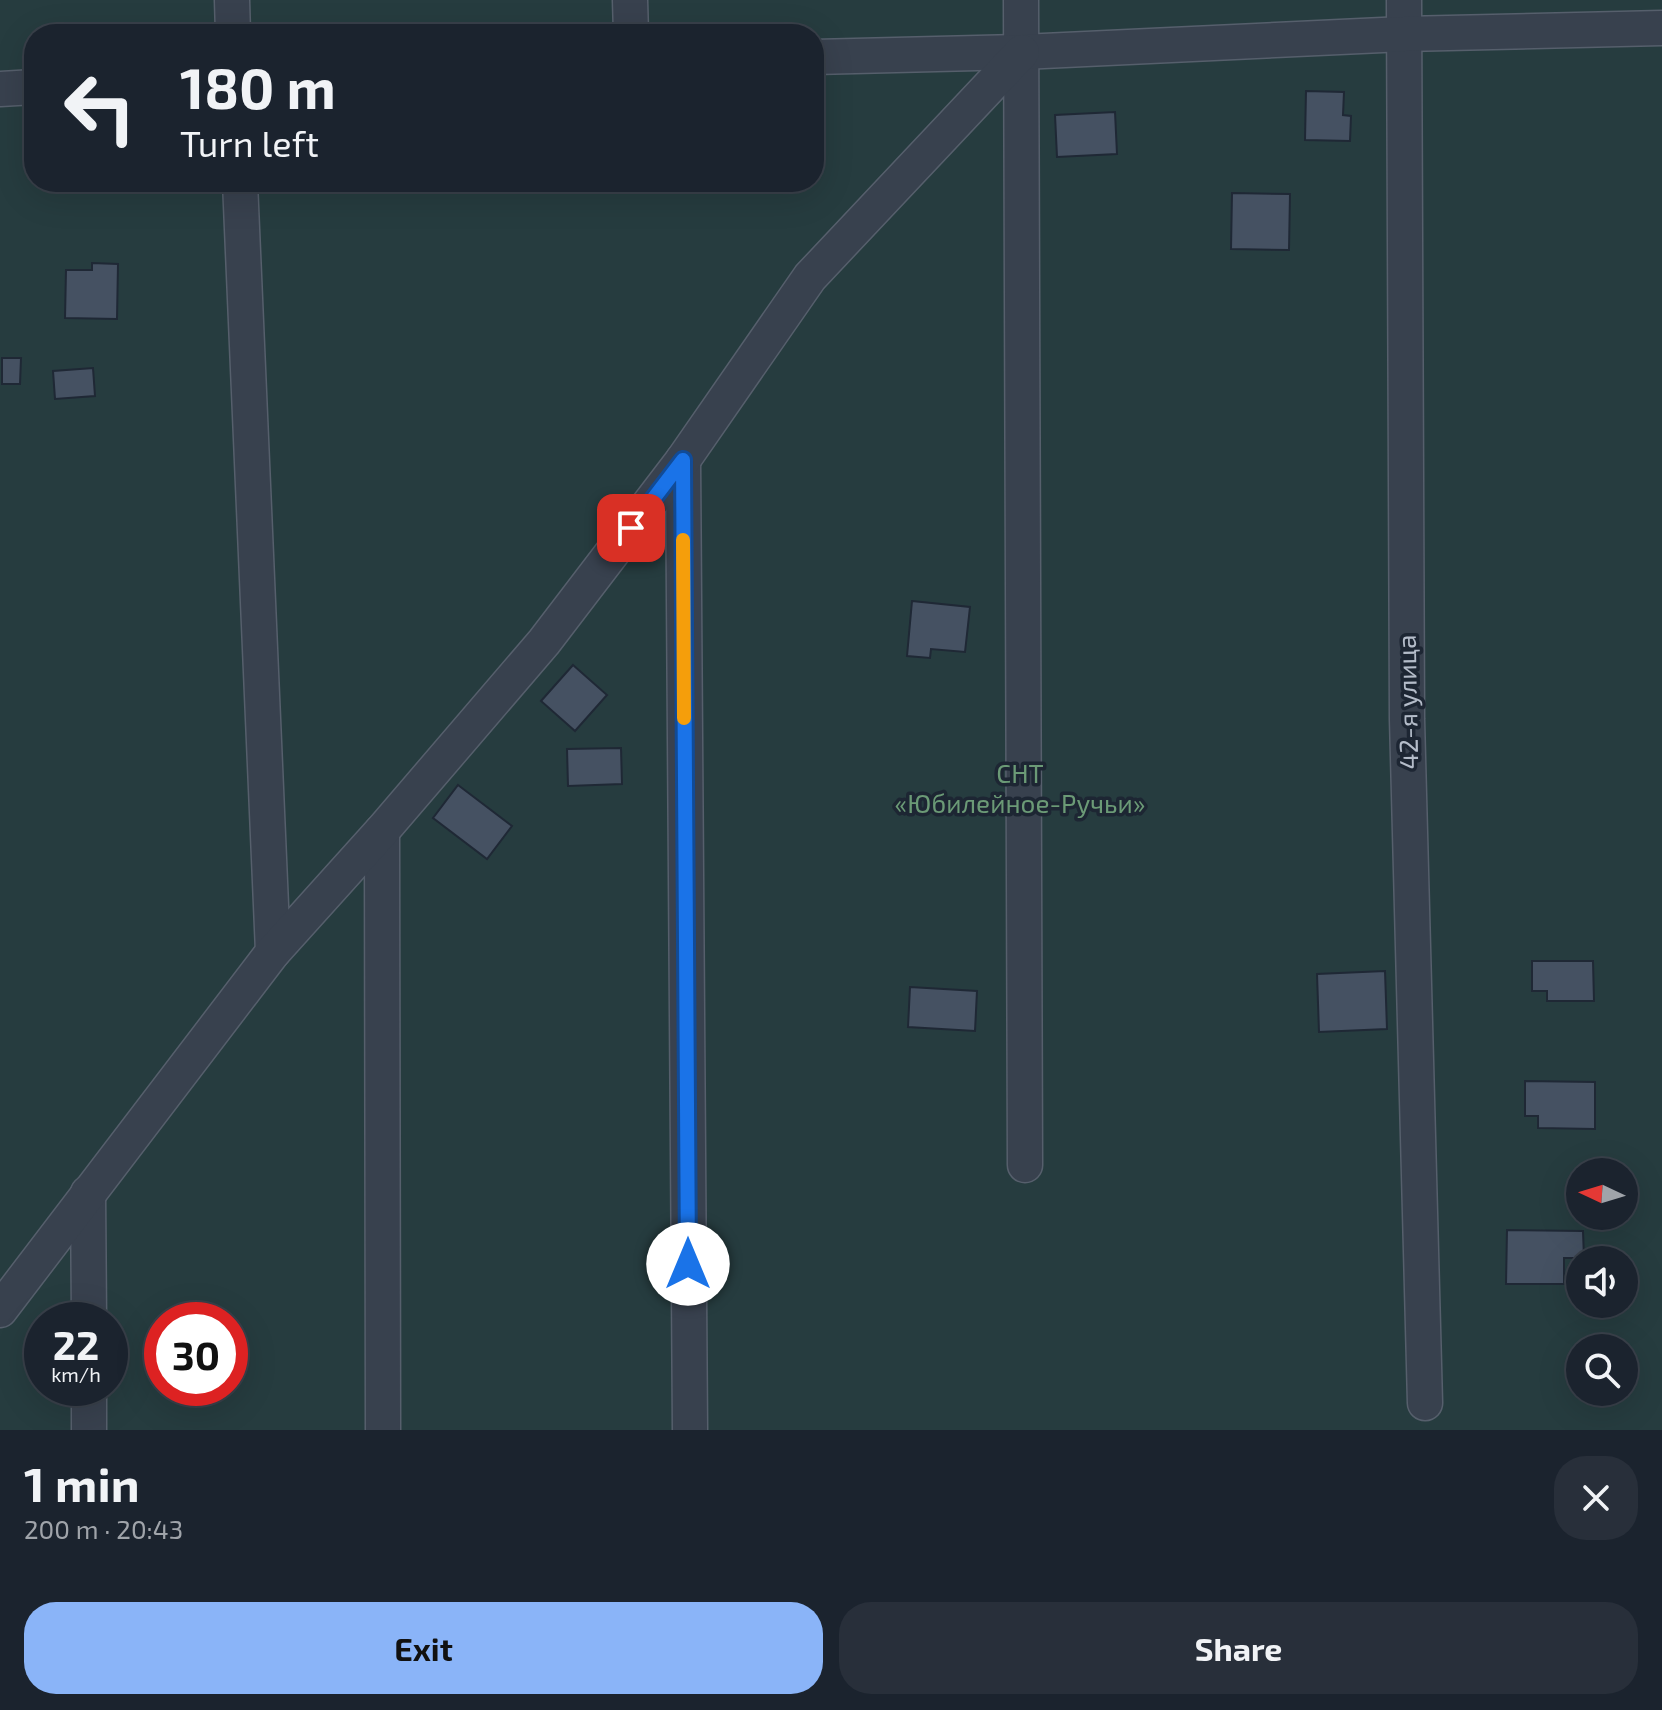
<!DOCTYPE html>
<html lang="en">
<head>
<meta charset="utf-8">
<style>
	body { margin:0; font-family:"Exo 2",sans-serif; background:#282f3a; color:#f1f3f6; height:100vh; display:flex; flex-direction:column; font-size:30px; white-space:nowrap }
	* { box-sizing:border-box; margin:0 }
	p { font-size:26px; color:#a0a4aa }
	.icon { flex:none; width:44px; height:44px; fill:none; stroke:currentColor; stroke-width:2; stroke-linecap:round; stroke-linejoin:round }
	.map { position:relative; height:1430px; overflow:hidden }
	.drawer { display:flex; flex-direction:column; background:#1b232e; flex:1 }
	.drawer>* { flex:none }
	.top-card { position:absolute; left:24px; top:24px; width:800px; height:168px; border-radius:32px; box-shadow:0 8px 32px #0002,0 0 0 2px #39404a; background:#1b232e; color:#f1f3f6; overflow:hidden }
	.needle { width:52px; rotate:274deg }
	.controls { position:absolute; left:1566px; top:1158px; display:grid; gap:16px }
	.controls a { display:grid; place-items:center; width:72px; height:72px; border-radius:50%; background:#1b232e; box-shadow:0 8px 32px #0002,0 0 0 2px #39404a; font-size:40px }
	.speed { position:absolute; left:24px; top:1302px; display:flex; gap:16px; font-size:40px; font-weight:700; text-align:center }
	.speed>* { display:grid; place-content:center; width:104px; height:104px; border-radius:50%; background:#1b232e; box-shadow:0 8px 32px #0002,0 0 0 2px #39404a; line-height:1 }
	.speed small { font-size:20px; font-weight:400 }
	.speed .limit { border:12px solid #d22; background:#fff; color:#111 }
	.pin { position:absolute; display:grid; place-items:center; width:68px; height:68px; color:#fff; margin:-34px; border-radius:16px; box-shadow:0 4px 12px #0006 }
	.me { position:absolute; width:88px; margin:-44px; rotate:0deg; stroke-linejoin:round; filter:drop-shadow(0 0 6px #0008) }
	.turn { display:flex; align-items:center; gap:28px; height:168px; padding:0 24px; font-size:36px }
	.turn .icon { width:104px; height:104px; stroke-width:2.5 }
	.turn b { display:block; font-size:56px; line-height:68px }
	.round { display:grid; place-items:center; flex:none; width:84px; height:84px; border-radius:32px; background:#282f3a }
	.head { display:flex; align-items:center; justify-content:space-between; height:136px; padding:0 24px }
	h1 { font-size:48px; font-weight:700; line-height:60px }
	.button { display:flex; gap:16px; margin-top:auto; padding:16px 24px }
	.button a { flex:1; height:92px; border-radius:32px; background:#8ab4f8; color:#111; font-size:32px; font-weight:700; line-height:92px; text-align:center }
	.button a+a { background:#282f3a; color:#f1f3f6 }
	.map>svg:first-child { display:block }
	.green { fill:#263c3f; fill-rule:evenodd }
	.building { fill:#455162; stroke:#1f2835; stroke-width:2 }
	.lines { fill:none; stroke-linecap:round; stroke-linejoin:round }
	.minor-casing { stroke:#565f6c; stroke-width:37 }
	.minor { stroke:#38414e; stroke-width:34 }
	.route-casing { stroke:#114b97; stroke-width:20 }
	.route { stroke:#1a73e8; stroke-width:14 }
	.slow { stroke:#f59e0b; stroke-width:14 }
	.labels { text-anchor:middle; stroke-width:7; stroke-linejoin:round; paint-order:stroke }
	.street-label { font-size:26px; fill:#b4bcc9; stroke:#1d2633 }
	.park-label { font-size:26px; fill:#6b9a76; stroke:#1d2633 }
</style>
</head>
<body>
<div class="map">
<svg width="1662" height="1430" viewBox="0 0 1662 1430">
	<rect width="100%" height="100%" fill="#242f3e"/>
	<path class="green" d="M0,0H1662V1430H0ZM34,34H814V182H34ZM1580,1172H1624V1216H1580ZM1580,1260H1624V1304H1580ZM42,1320H110V1388H42ZM162,1320H230V1388H162ZM1580,1348H1624V1392H1580Z"/>
	<g class="building">
		<polygon points="1306,91 1344,92 1343,115 1351,116 1350,141 1305,140"/>
		<polygon points="1115,112 1117,154 1057,157 1055,115"/>
		<polygon points="1232,193 1290,194 1289,250 1231,249"/>
		<polygon points="92,263 118,264 117,319 65,318 66,270 92,270"/>
		<polygon points="2,358 21,358 20,384 2,384"/>
		<polygon points="93,368 95,396 55,399 53,371"/>
		<polygon points="912,601 970,607 965,652 931,649 930,658 907,656"/>
		<polygon points="573,665 607,695 575,731 541,701"/>
		<polygon points="621,748 622,784 568,786 567,749"/>
		<polygon points="458,785 512,826 487,859 433,818"/>
		<polygon points="1532,961 1593,961 1594,1001 1547,1001 1547,991 1532,991"/>
		<polygon points="1385,971 1387,1029 1319,1032 1317,974"/>
		<polygon points="910,987 977,991 975,1031 908,1027"/>
		<polygon points="1525,1081 1595,1082 1595,1129 1538,1128 1538,1116 1525,1116"/>
		<polygon points="1507,1230 1583,1231 1584,1258 1564,1258 1564,1284 1506,1284"/>
	</g>
	<g class="lines">
		<g class="minor-casing">
			<g id="minor">
				<polyline points="232,0 233,34"/>
				<polyline points="630,0 631,34"/>
				<polyline points="1021,0 1025,1165"/>
				<polyline points="1404,0 1407,719 1425,1403"/>
				<polyline points="814,57 1022,52 1404,34 1662,28"/>
				<polyline points="0,89 34,87"/>
				<polyline points="240,182 273,952"/>
				<polyline points="683,460 690,1430"/>
				<polyline points="382,831 383,1430"/>
				<polyline points="88,1193 89,1320"/>
				<polyline points="0,1310 273,952 382,831 544,642 683,460 810,277 1022,52"/>
				<polyline points="89,1388 89,1430"/>
			</g>
		</g>
		<use href="#minor" class="minor"/>
	</g>
	<g class="lines">
		<g class="route-casing">
			<polyline id="route" points="631,528 683,460 688,1264"/>
		</g>
		<use href="#route" class="route"/>
		<polyline class="slow" points="683,540 684,718"/>
	</g>
	<g class="labels">
		<g class="street-label">
			<text transform="translate(1408 702) rotate(-91)" y="9">42-я улица</text>
		</g>
		<g class="park-label">
			<text x="1020" y="783">СНТ<tspan x="1020" dy="30">«Юбилейное-Ручьи»</tspan></text>
		</g>
	</g>
</svg>
<div class="controls">
<a><svg class="needle" viewBox="-14 -14 28 28"><path d="M0-13l5 13h-10z" fill="#e53935"/><path d="M0 13l5-13h-10z" fill="#a0a4aa"/></svg></a>
<a><svg class="icon" aria-label="sound" viewBox="0 0 24 24"><path d="M4 9h4l5-4v14l-5-4H4zM17 9q2 3 0 6"/></svg></a>
<a><svg class="icon" aria-label="search" viewBox="0 0 24 24"><circle cx="10" cy="10" r="6"/><path d="M15 15l6 6"/></svg></a>
</div>
<div class="speed"><div>22<small>km/h</small></div><div class="limit">30</div></div>
<div class="pin" style="left:631px;top:528px;background:#d93025"><svg class="icon" aria-label="arrive" viewBox="0 0 24 24"><path d="M6 21V4h12l-3 4 3 4H6"/></svg></div>
<svg class="me" style="left:688px;top:1264px" viewBox="-20 -20 40 40"><circle r="19" fill="#fff"/><path d="M0-13L10 11 0 6-10 11z" fill="#1a73e8"/></svg>
<div class="top-card">
<div class="turn"><svg class="icon" aria-label="left" viewBox="0 0 24 24"><path d="M17 20v-9H6M10 6l-5 5 5 5"/></svg><div><b>180 m</b>Turn left</div></div>
</div>
</div>
<section class="drawer">
<div class="head"><div><h1>1 min</h1><p>200 m · 20:43</p></div><a class="round"><svg class="icon" aria-label="close" viewBox="0 0 24 24"><path d="M6 6l12 12M18 6L6 18"/></svg></a></div>
<div class="button"><a>Exit</a><a>Share</a></div>
</section>
</body>
</html>
